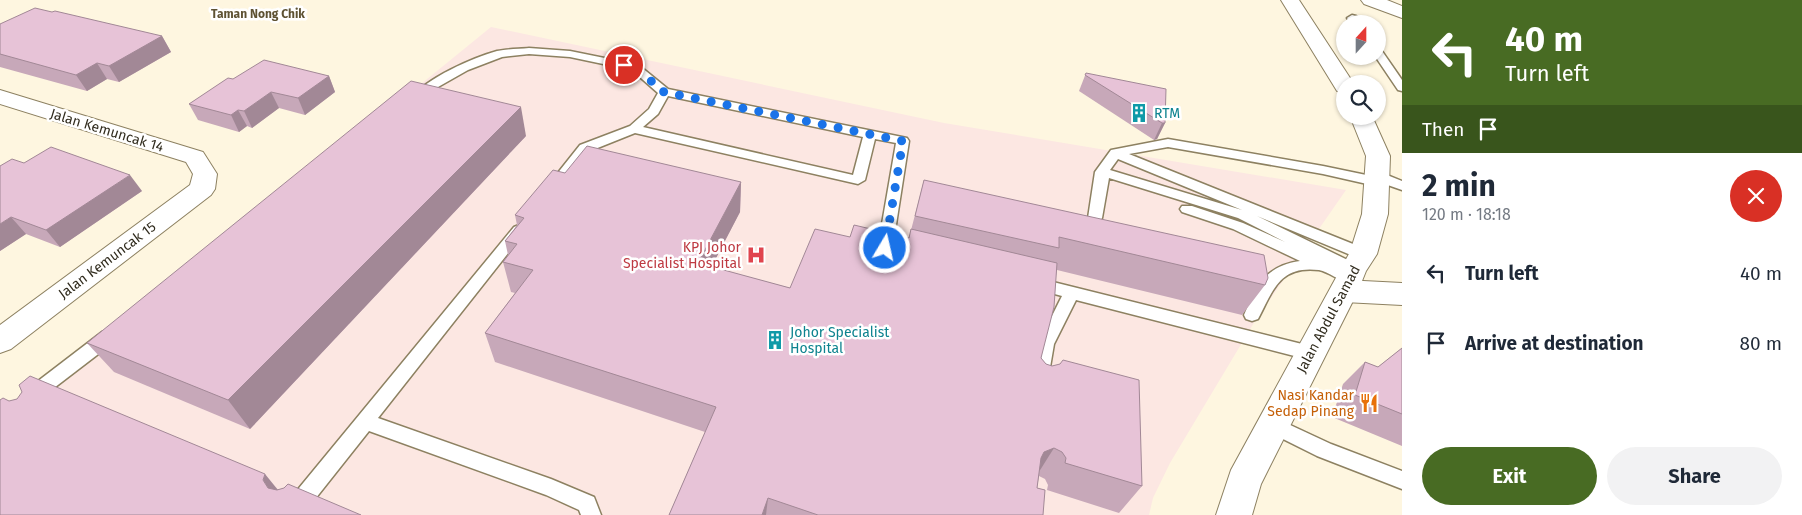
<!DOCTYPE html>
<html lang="en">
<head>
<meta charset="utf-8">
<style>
	body { margin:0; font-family:"Fira Sans",sans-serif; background:#f2f2f3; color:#1f2937; height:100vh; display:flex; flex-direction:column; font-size:19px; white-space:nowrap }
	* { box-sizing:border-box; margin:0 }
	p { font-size:16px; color:#747a83 }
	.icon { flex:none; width:28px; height:28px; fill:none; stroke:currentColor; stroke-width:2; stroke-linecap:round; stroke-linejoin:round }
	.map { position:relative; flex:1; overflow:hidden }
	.drawer { display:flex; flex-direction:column; background:#fff; width:400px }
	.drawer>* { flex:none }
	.banner { background:#486b23; color:#fff; overflow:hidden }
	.needle { width:32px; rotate:21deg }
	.fabs { position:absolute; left:1336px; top:15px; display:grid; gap:10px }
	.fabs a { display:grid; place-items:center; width:50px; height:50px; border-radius:50%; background:#fff; box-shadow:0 1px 4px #0004; font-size:25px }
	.pin { position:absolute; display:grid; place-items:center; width:42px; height:42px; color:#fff; margin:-21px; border:2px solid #fff; border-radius:50%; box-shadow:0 1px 5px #0007 }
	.me { position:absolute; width:55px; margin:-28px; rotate:9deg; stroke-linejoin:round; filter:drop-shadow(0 0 4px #0008) }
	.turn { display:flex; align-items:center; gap:18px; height:105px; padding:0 20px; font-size:22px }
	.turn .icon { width:65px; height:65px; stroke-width:2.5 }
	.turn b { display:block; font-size:35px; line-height:42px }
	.then { display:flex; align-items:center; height:48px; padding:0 20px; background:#0003; gap:10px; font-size:19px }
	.round { display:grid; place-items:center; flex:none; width:52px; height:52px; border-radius:26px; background:#f2f2f3 }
	.headline { display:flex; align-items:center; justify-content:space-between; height:85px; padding:0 20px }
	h1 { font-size:30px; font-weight:700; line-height:38px }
	.action { display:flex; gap:10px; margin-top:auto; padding:10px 20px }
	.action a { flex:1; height:58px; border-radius:30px; background:#486b23; color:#fff; font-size:20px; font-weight:700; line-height:58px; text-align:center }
	.action a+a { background:#f2f2f3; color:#1f2937 }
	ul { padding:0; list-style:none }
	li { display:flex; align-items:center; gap:15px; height:70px; padding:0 20px }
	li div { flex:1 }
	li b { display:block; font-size:19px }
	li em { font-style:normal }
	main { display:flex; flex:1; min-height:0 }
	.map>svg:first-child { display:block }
	.medical { fill:#fce7e2 }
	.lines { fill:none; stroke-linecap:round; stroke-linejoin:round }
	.lane-casing { stroke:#8d8161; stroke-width:3 }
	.street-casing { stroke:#8d8161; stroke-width:2 }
	.secondary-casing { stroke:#8d8161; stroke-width:2 }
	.lane { fill:#fff; fill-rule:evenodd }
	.street { fill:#fff; fill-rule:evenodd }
	.secondary { fill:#fff; fill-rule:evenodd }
	.wall { fill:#c7a8b9 }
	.shaded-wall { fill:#a28896 }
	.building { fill:#e7c3d7; stroke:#a28896 }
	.route { stroke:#1a73e8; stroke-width:9; stroke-dasharray:0 16.2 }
	.labels { text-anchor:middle; stroke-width:5; stroke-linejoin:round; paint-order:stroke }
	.far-neighbourhood-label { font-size:12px; font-weight:bold; fill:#5e5233; stroke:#fff }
	.culture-label { font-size:14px; fill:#0d838f; stroke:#fff; text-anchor:start }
	.street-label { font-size:14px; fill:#312c1e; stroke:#fff }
	.health-label { font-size:14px; fill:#be3a42; stroke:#fff; text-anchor:end }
	.food-label { font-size:14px; fill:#c56008; stroke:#fff; text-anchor:end }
</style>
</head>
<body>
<main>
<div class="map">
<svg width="1402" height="515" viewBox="0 0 1402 515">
	<rect width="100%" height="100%" fill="#fef6e0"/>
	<polygon class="medical" points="491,27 944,123 1346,190 1255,321 1170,463 1153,498 1149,515 0,515 0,427"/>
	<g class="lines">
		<g class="lane-casing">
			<g id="lane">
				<polygon points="1352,15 1356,16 1362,24 1351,24 1347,18"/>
				<path d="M529,48L570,51L634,64L641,67L668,89L907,138L909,141L893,244L898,249L896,253L891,254L880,251L878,247L896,143L875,139L865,180L858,184L635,133L590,151L557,192H547L545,189L580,145L630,126L649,109L658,93L633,71L627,69L570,57L529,54L502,57L468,70L438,87L421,101H413L411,98C427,78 472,58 497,51C507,49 519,49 529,48ZM668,96L863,137L853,175L643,127L658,114Z"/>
				<polygon points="1378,50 1382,51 1402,80 1402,91 1398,90 1375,56 1378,56"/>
				<path d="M1168,139L1323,166L1371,176L1372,173H1382L1402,181V190L1382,183L1376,186L1323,174L1168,147L1129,154L1368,250L1370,254L1368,258L1363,259L1358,258L1257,216L1358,265L1361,269L1358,273L1354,274L1356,277L1353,281L1348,283C1338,280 1329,272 1319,270C1279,265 1273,291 1258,319L1252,321L1246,319L1244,315C1257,286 1265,266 1300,261L1233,229L1182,212L1180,209L1182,206H1192L1243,223L1285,242L1238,218L1109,178L1102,218L1100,221H1090L1088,218L1095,172L1111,150ZM1118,159L1242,210L1110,170Z"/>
				<polygon points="519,225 524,227 526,230 524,233 378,418 551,479 594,497 601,515 581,515 579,510 546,495 369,431 304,513 298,515 290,513 287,506 290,499 514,227"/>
				<polygon points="1037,278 1310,346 1316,348 1318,353 1316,358 1310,360 1076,300 1054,344 1048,379 1045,384 1039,386 1033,384 1030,379 1038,344 1062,296 1032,288 1029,284 1032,280"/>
				<polygon points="108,331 114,332 116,337 114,342 37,401 31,403 25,401 22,396 25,391 102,332"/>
				<polygon points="1273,417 1331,444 1402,471 1402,489 1317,456 1267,431 1264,425 1267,419"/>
			</g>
		</g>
		<g class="street-casing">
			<g id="street">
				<polygon points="1361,0 1387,0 1402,6 1402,18 1364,4"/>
				<polygon points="0,90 203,152 217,174 215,189 211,195 11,349 0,353 0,325 190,185 193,174 186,162 0,104"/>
				<polygon points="1344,280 1402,283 1402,305 1344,302 1334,298 1330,291 1334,284"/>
			</g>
		</g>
		<g class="secondary-casing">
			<g id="secondary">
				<polygon points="1281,0 1299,0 1354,84 1345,84 1345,92 1337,91"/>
				<polygon points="1350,116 1372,116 1390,156 1388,214 1377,254 1366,271 1358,291 1261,484 1252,515 1216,515 1231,470 1350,252 1362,214 1366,156"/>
			</g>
		</g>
		<use href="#lane" class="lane"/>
		<use href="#street" class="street"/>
		<use href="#secondary" class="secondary"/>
	</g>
	<g class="wall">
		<polygon points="0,24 162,36 171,52 119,82 107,79 87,91 0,67"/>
		<polygon points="1086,73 1165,123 1157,139 1154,140 1079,91"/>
		<polygon points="329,76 335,92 305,115 279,108 252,128 247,126 239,132 198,120 189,104 233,79"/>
		<polygon points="526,136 250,429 114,372 87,343"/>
		<polygon points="24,163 142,191 60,247 26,234 0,251"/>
		<polygon points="565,173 741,182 740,212 711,267 790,288 850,237 909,238 924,180 1265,285 1242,315 1057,270 1041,358 1142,486 1119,513 1047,490 1048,485 1045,479 1039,476 1037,488 1043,515 669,515 705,432 495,362 485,333 515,293 511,292 503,262 508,255 505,241 517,225 515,215"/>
		<polygon points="1402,348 1402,446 1332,417 1343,384 1365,362 1378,367"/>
	</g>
	<g class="shaded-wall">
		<polygon points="162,36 171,52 119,82 109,66"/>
		<polygon points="97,63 107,79 87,91 76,75"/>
		<polygon points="329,76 335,92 305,115 298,98"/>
		<polygon points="271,92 279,108 252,128 244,111"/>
		<polygon points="521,107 526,136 250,429 228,400"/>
		<polygon points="238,110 247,126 239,132 231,115"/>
		<polygon points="1162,123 1165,123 1157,139 1154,140"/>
		<polygon points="130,175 142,191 60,247 46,230"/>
		<polygon points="741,182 740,212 698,293 698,263"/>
		<polygon points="11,217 26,234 0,251 0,224"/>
		<polygon points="1054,448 1037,475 1027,479 1044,452"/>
		<polygon points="265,474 287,501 268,488 263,480"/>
		<polygon points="768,498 766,515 762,515"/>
	</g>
	<g class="building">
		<polygon points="35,8 52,12 55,11 162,36 109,66 97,63 76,75 0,54 0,24"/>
		<polygon points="264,60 329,76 298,98 271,92 244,111 238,110 231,115 189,104 228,78 233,79"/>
		<polygon points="1086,73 1166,89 1165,123 1162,123 1085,75"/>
		<polygon points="411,81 521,107 228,400 87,343"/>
		<polygon points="587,146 741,182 698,263 790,288 815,229 850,237 854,225 909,238 911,229 1057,263 1054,307 1041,358 1046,364 1052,366 1060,364 1063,360 1139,380 1142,486 1065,463 1066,458 1062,452 1054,448 1044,452 1041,458 1037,488 1045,490 1043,515 818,515 768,498 762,515 669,515 716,407 485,333 533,270 503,262 517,244 505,241 524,218 515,215 553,170 565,173"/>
		<polygon points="51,147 130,175 46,230 11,217 0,224 0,166 12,159 24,163"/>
		<polygon points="924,180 1264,255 1268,278 1265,285 1059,237 1059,248 915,216"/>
		<polygon points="1402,348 1402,414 1355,395 1365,362 1378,367"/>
		<polygon points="30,376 265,474 263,480 268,488 277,490 284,488 288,484 361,515 0,515 0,400 3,398 9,401 17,399 22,392 19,385"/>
	</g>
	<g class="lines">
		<polyline class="route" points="624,65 637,69 664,92 903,141 885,248"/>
	</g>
	<defs>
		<g id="building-bare" transform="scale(1.5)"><path d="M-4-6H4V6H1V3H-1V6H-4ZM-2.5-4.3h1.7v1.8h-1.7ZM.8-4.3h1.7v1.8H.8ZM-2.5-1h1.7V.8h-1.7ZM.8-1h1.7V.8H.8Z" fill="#0f9aa8" stroke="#fff" stroke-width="2.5" paint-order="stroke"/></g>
		<g id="hospital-bare" transform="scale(1.5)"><path d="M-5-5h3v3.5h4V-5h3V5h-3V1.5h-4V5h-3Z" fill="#e0444e" stroke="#fff" stroke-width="2.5" paint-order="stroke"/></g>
		<g id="restaurant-bare" transform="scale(1.5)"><path d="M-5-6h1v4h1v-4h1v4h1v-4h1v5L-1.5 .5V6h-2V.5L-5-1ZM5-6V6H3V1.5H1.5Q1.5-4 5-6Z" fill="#e8710a" stroke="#fff" stroke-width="2.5" paint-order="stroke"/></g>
	</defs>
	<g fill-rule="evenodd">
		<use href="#building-bare" x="1139" y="113"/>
		<use href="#hospital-bare" x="756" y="255"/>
		<use href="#building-bare" x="775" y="340"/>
		<use href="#restaurant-bare" x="1369" y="403"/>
	</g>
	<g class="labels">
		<g class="far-neighbourhood-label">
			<text x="258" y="18">Taman Nong Chik</text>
		</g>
		<g class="culture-label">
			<text x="1154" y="118">RTM</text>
			<text x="790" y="337">Johor Specialist<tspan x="790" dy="16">Hospital</tspan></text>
		</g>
		<g class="street-label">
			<text transform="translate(107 130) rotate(17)" y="5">Jalan Kemuncak 14</text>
			<text transform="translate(107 260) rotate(-37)" y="5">Jalan Kemuncak 15</text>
			<text transform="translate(1328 319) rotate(-62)" y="5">Jalan Abdul Samad</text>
		</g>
		<g class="health-label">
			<text x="741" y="252">KPJ Johor<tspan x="741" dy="16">Specialist Hospital</tspan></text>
		</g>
		<g class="food-label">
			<text x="1354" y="400">Nasi Kandar<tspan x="1354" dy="16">Sedap Pinang</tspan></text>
		</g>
	</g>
</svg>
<div class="fabs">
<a><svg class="needle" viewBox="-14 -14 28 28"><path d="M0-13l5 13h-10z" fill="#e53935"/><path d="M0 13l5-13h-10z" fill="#747a83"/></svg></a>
<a><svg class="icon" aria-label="search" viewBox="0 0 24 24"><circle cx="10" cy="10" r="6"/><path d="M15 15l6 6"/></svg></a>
</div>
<div class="pin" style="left:624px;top:65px;background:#d93025"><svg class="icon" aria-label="arrive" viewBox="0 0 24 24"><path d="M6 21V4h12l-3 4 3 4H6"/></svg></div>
<svg class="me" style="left:885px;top:248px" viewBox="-20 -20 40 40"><circle r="17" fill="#1a73e8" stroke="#fff" stroke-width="3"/><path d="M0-11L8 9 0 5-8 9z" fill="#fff"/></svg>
</div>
<section class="drawer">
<div class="banner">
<div class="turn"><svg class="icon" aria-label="left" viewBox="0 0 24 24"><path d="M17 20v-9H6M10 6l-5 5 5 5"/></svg><div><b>40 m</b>Turn left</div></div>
<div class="then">Then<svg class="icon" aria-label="arrive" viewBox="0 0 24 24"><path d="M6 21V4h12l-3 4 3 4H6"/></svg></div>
</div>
<div class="headline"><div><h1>2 min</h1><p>120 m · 18:18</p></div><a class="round" style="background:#d93025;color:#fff"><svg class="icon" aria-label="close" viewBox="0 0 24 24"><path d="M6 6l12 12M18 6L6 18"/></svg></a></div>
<ul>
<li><svg class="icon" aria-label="left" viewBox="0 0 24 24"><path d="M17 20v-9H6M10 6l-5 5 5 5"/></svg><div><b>Turn left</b></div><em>40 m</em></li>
<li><svg class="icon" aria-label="arrive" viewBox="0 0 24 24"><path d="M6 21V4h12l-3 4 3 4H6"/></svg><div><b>Arrive at destination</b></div><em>80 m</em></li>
</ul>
<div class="action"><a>Exit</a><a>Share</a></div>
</section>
</main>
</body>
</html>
